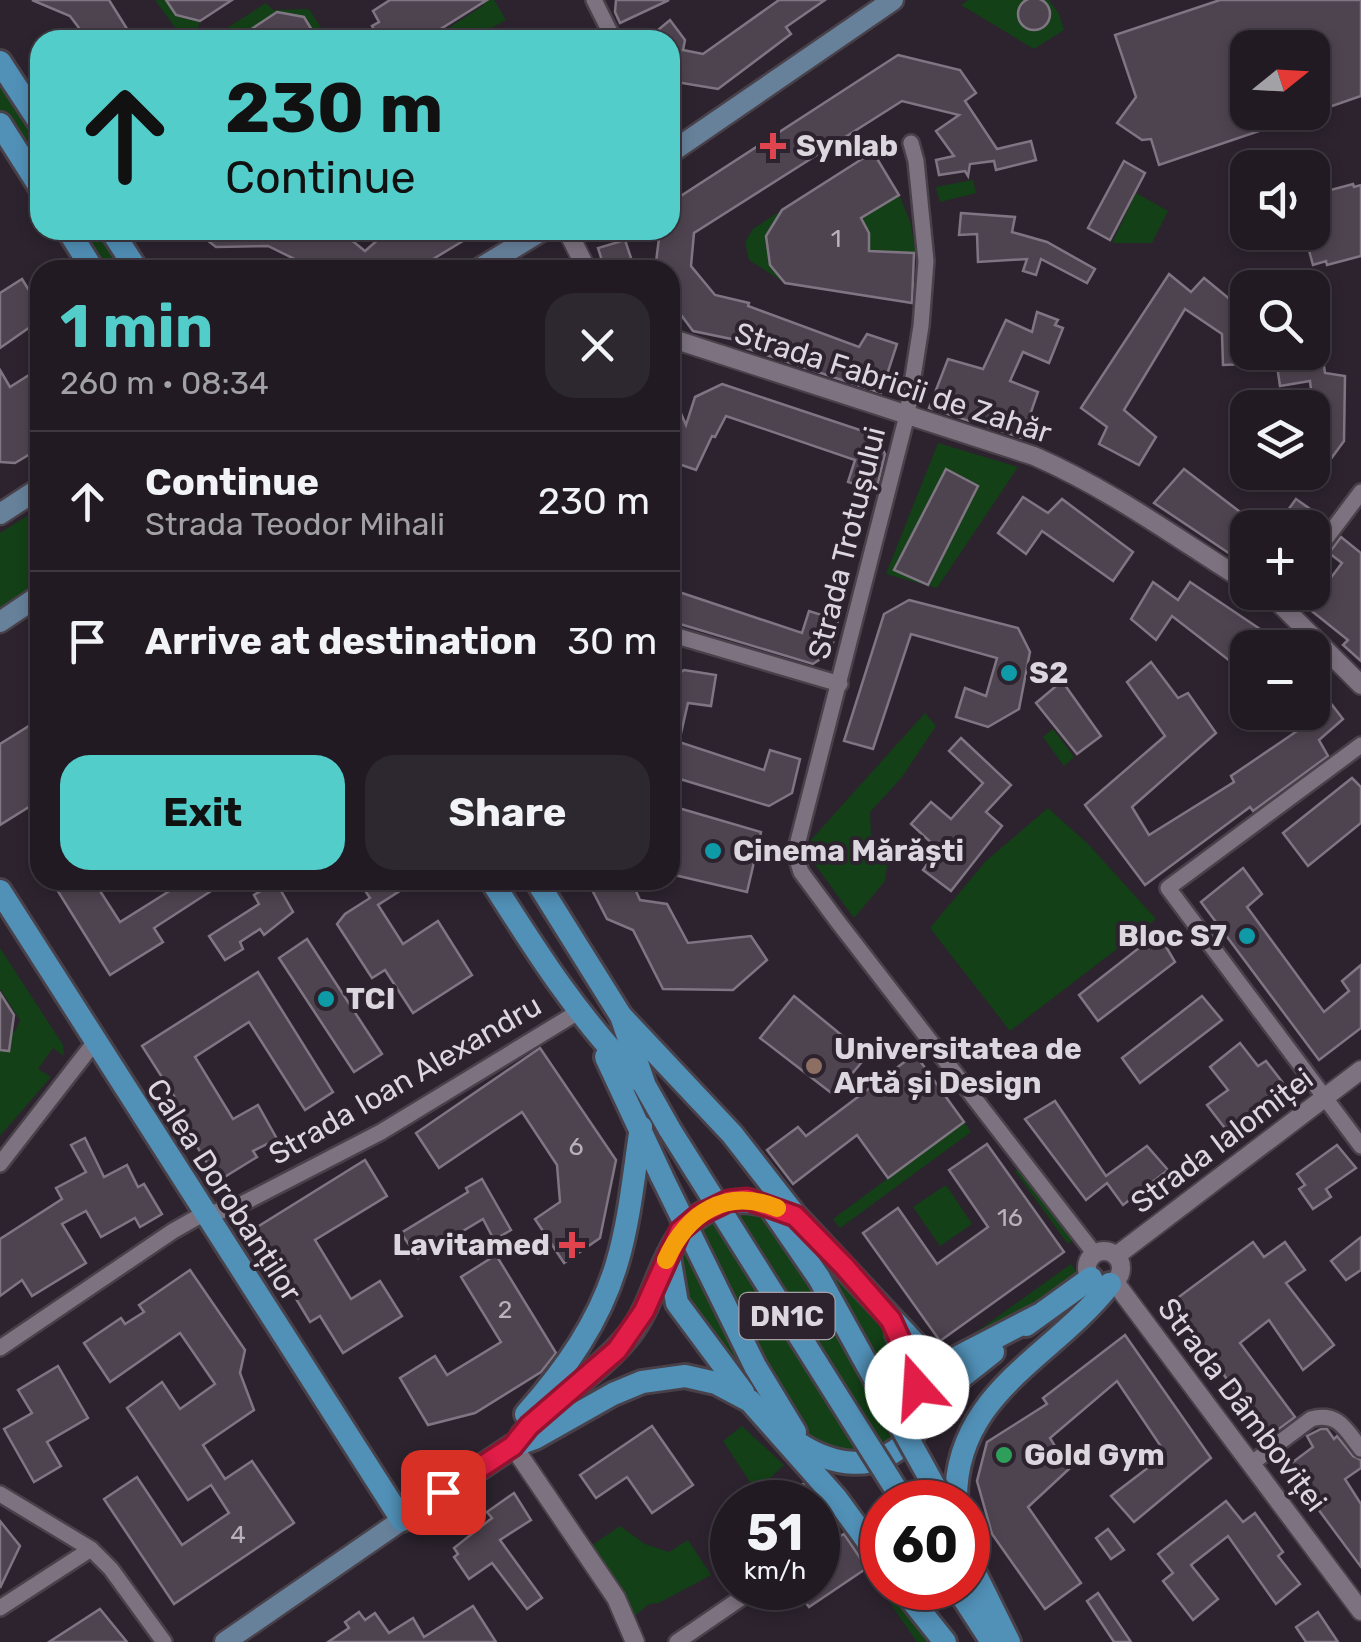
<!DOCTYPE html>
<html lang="en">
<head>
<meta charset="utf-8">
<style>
	body { margin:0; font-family:Rubik,sans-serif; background:#2d272f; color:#f1f3f6; height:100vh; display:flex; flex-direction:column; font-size:38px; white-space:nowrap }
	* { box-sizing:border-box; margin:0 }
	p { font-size:32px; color:#a2a1a5 }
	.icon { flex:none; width:55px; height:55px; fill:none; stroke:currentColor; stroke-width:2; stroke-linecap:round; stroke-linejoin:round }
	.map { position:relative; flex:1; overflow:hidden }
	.panel { position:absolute; left:30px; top:260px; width:650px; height:630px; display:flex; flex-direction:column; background:#211a22; border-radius:30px; box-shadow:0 5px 15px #0003,0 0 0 2px #3e3840 }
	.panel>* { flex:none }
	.top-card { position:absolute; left:30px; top:30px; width:650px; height:210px; border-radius:30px; box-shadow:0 5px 15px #0003,0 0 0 2px #3e3840; background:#53cdca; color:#111; overflow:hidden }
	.needle { width:65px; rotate:72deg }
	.tools { position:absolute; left:1230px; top:30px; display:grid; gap:20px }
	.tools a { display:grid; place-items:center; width:100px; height:100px; border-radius:20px; background:#211a22; box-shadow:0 5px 15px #0003,0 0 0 2px #3e3840; font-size:50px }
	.speed { position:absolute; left:710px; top:1480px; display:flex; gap:20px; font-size:50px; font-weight:700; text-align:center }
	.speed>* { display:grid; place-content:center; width:130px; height:130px; border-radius:50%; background:#211a22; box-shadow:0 5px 15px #0003,0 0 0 2px #3e3840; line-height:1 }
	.speed small { font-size:25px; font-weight:400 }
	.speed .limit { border:15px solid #d22; background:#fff; color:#111 }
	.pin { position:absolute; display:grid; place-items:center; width:85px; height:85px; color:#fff; margin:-42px; border-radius:20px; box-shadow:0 5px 15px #0006 }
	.me { position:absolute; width:110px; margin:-55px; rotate:341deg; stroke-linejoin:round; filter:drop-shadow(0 0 8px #0008) }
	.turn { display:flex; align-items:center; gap:35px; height:210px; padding:0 30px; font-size:45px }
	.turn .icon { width:130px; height:130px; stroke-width:2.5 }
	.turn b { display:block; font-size:70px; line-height:85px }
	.round { display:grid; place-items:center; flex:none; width:105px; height:105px; border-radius:30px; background:#2d272f }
	.summary { display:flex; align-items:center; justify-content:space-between; height:170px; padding:0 30px }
	h1 { font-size:60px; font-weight:700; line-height:75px; color:#53cdca }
	.cta { display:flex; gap:20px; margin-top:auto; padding:20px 30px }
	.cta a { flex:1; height:115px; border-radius:30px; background:#53cdca; color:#111; font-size:40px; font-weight:700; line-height:115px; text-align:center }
	.cta a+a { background:#2d272f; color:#f1f3f6 }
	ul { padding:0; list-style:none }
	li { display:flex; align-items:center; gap:30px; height:140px; padding:0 30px; border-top:2px solid #3e3840 }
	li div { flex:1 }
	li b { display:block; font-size:38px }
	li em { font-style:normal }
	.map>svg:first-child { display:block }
	.green { fill:#134016 }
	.building { fill:#4e4450; stroke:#807583; stroke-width:2.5 }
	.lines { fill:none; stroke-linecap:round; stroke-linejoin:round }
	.minor-casing { stroke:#49414a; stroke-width:20 }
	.tertiary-casing { stroke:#49414a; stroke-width:22 }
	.secondary-casing { stroke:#49414a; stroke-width:25 }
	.primary-casing { stroke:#49414a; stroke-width:28 }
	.minor { stroke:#7d727f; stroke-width:15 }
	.tertiary { stroke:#7d727f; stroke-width:18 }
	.secondary { stroke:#67819b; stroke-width:20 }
	.primary { stroke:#5190b7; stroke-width:22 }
	.primary-bridge-casing { stroke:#49414a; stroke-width:28; stroke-linecap:butt }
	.primary-bridge { stroke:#5190b7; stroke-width:22 }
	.route-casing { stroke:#92132f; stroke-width:25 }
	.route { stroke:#e11d48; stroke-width:18 }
	.slow { stroke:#f59e0b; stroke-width:18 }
	.health-dot { fill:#e0444e; stroke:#2c232e; stroke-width:4 }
	.culture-dot { fill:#0f9aa8; stroke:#2c232e; stroke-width:4 }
	.education-dot { fill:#8d6e63; stroke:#2c232e; stroke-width:4 }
	.leisure-dot { fill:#2e9e5b; stroke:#2c232e; stroke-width:4 }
	.labels { text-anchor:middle; stroke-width:8; stroke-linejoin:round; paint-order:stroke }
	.number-label { font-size:25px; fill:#b8b2ba }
	.shield { fill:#2c232e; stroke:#a7a0a9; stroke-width:2.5 }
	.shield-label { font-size:28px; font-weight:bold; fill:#dcd6de }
	.poi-label { font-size:30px; font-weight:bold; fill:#dcd6de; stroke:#2c232e; text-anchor:start }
	.street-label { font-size:30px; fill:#dcd6de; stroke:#2c232e }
</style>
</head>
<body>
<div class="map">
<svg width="1361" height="1642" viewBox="0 0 1361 1642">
	<rect width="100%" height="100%" fill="#2c232e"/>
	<g class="green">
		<polygon points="155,0 166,0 176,15 200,21 196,35 179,33"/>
		<polygon points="481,0 494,0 506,20 469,40 430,40 484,5"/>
		<polygon points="968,0 1049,0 1059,14 1064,30 1034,49 961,5"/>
		<polygon points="266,3 273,10 309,9 329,40 318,40 277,12 235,40 215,40 224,30"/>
		<polygon points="0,80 40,142 40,178 0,115"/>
		<polygon points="973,180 976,193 940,202 936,187"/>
		<polygon points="1136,193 1168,211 1152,243 1112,243"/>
		<polygon points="899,195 910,221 916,254 869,251 869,233 861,218"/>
		<path d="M782,210C763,242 761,254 785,283L749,260L745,242L753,229Z"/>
		<polygon points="74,230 97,230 123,270 99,270"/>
		<polygon points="938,443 1018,467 937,588 886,574"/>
		<polygon points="40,508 40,584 0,608 0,533"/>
		<polygon points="925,713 936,726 902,777 870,812 871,835 887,865 885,881 854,918 808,855 811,840"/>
		<polygon points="1053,729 1074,757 1064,766 1043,737"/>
		<polygon points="1048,808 1088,844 1156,919 1010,1031 930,928 986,861"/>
		<polygon points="0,948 63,1045 64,1056 53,1048 38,1069 51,1077 0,1136 0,1042 16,1030 20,1020 0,989"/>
		<polygon points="964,1122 971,1132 840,1228 833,1219"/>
		<polygon points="1022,1166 1074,1239 1068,1244 1015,1171"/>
		<polygon points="946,1185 972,1224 940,1246 913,1207"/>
		<polygon points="733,1205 793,1219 887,1322 913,1396 894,1446 859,1459 783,1431 683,1304 674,1253 691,1227"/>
		<polygon points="1071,1264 1081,1278 1036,1310 951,1350"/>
		<polygon points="742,1426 784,1465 756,1491 723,1441"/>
		<polygon points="620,1526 645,1544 669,1552 688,1540 711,1575 659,1603 649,1604 627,1622 585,1550"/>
		<polygon points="888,1588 895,1588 936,1642 917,1642 890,1603"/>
	</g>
	<g class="building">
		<circle cx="1034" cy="14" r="16"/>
		<polygon points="32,0 109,0 134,40 88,40 70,16"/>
		<polygon points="166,0 232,0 200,21 176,15"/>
		<polygon points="390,0 487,0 423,40 380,40 372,26 379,22 373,11"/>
		<polygon points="616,0 669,0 620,23 615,12"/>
		<polygon points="779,0 825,0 786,27 791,34 718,89 670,81 670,40 646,40 670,20 685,40 683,50 703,54"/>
		<polygon points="1220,0 1361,0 1361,96 1312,113 1312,48 1248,48 1248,112 1306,115 1159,165 1151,139 1142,140 1117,123 1136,97 1115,35"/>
		<polygon points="277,12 304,17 318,40 235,40"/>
		<polygon points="898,55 960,70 976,93 965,101 997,149 1031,141 1036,160 996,170 994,161 970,164 968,176 965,171 939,175 936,160 954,156 936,131 959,115 902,101 694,233 691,266 715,295 749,303 748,306 859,347 867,334 897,344 881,393 739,346 741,341 693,331 670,300 670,270 655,270 660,230 670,230 670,203"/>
		<polygon points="873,152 899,195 861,218 869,233 869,251 914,253 912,303 785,283 770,265 766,236 782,210"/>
		<polygon points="1124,161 1145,173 1110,240 1088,228"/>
		<polygon points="1353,184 1354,187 1361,185 1361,256 1327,265 1326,261 1313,265 1304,232 1312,232 1312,195"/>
		<polygon points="961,213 1015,217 1012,232 1047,242 1095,269 1087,283 1041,259 1036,275 1023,271 1027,259 978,262 977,234 959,235"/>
		<polygon points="194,230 339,230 365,251 389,230 481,230 415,270 317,270 268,246 216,247"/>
		<polygon points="625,240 635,270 605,270 598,248"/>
		<polygon points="1169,274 1191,292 1204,278 1248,314 1248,364 1223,365 1222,334 1185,309 1124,410 1156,437 1139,465 1099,444 1107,427 1081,408"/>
		<polygon points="22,279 40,308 40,320 0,348 0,293"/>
		<polygon points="1037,312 1058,320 1055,325 1063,328 1049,363 1023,352 1010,381 1038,392 1022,438 929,408 948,359 983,369 1006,320 1032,332"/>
		<polygon points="1275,352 1322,352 1325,373 1345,376 1344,441 1322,471 1312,463 1312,428 1315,424 1310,381 1280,386"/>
		<polygon points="40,368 40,448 15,463 0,462 0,370 10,387"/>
		<polygon points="722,384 875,435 885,454 876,491 848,482 855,460 726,416 715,437 712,436 696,470 670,461 670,388 686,425 695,397"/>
		<polygon points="946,469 978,486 928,585 894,570"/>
		<polygon points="1184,469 1248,518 1248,566 1154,503"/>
		<polygon points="1023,497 1048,513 1062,499 1133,552 1113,581 1042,531 1026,554 998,533"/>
		<polygon points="1296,499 1323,518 1312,538 1312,528 1275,528"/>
		<polygon points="1341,537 1361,553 1361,661 1343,645 1348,640 1308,608 1342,563 1329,553"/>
		<polygon points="1153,582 1178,600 1190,582 1266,633 1256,648 1248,648 1248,675 1172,616 1156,640 1131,619"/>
		<polygon points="670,589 802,633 809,611 838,620 831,652 813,664 670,621"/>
		<polygon points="909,600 1018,628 1030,652 1019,709 988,727 956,717 965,688 986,696 997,658 911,634 873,749 844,741 884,614"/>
		<polygon points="1151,662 1178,698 1188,693 1216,733 1132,807 1149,835 1234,782 1231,776 1300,729 1287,712 1312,712 1312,679 1343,719 1319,740 1328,756 1253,811 1250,807 1145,885 1085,805 1165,736 1127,682"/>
		<polygon points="684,670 716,675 711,706 688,703 679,742 764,770 770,750 800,759 792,793 769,806 670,776 670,679"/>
		<polygon points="1062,681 1101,736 1077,754 1036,703"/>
		<polygon points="40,719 40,800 0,825 0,744"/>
		<polygon points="961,738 1011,785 986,812 1002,826 951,891 923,870 938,849 911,824 931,802 951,819 983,783 949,751"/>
		<polygon points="1352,778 1361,787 1361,823 1308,866 1283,833"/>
		<polygon points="682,809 761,832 747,892 670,874 670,816"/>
		<polygon points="1243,868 1262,894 1247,907 1324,1012 1349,991 1342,981 1361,965 1361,1028 1319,1060 1201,902"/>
		<polygon points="51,880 93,880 120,922 187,880 228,880 154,928 163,942 110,975"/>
		<polygon points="358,880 417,880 378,905 403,944 438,921 472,975 413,1013 385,970 372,978 337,924 345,914 370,898"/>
		<polygon points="587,880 631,880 640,900 667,904 688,943 751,936 767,960 733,990 663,989 633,930 607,919"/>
		<polygon points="276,882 293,912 264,935 260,929 240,942 243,949 225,960 209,936 259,904 254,895"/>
		<polygon points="1158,933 1175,962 1098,1021 1079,995"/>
		<polygon points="307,939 382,1054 354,1072 279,958"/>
		<polygon points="258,972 333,1092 305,1110 249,1022 195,1057 233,1119 258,1105 277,1139 253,1151 257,1157 218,1181 168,1099 174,1096 142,1046"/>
		<polygon points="0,993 14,1015 9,1051 0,1050"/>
		<polygon points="794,996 867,1056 834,1095 760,1038"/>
		<polygon points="1202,996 1222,1020 1140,1083 1122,1058"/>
		<polygon points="1240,1043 1258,1066 1266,1061 1287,1088 1278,1096 1282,1101 1234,1140 1207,1105 1228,1090 1210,1067"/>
		<polygon points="540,1048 616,1160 600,1238 564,1263 535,1219 560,1202 557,1165 522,1112 439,1168 416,1133"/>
		<polygon points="915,1054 964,1122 888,1178 857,1135 793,1184 767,1150 798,1127 806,1136"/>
		<polygon points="1055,1101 1106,1176 1147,1146 1168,1170 1123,1205 1107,1183 1086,1200 1025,1119"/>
		<polygon points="85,1138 104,1177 127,1165 138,1187 144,1184 162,1214 140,1227 135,1218 101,1237 86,1211 62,1224 86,1263 32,1296 22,1280 0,1296 0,1239 62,1199 56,1188 86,1172 71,1145"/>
		<polygon points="987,1144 1064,1252 940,1341 863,1233 898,1208 937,1264 988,1227 949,1170"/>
		<polygon points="1337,1145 1356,1168 1326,1189 1331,1197 1313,1209 1299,1189 1305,1185 1297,1174"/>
		<polygon points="365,1160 387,1196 315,1240 351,1299 380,1281 402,1316 343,1353 320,1316 310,1322 254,1229"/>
		<polygon points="482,1179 511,1230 494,1240 483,1219 418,1258 401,1233 468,1192 466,1188"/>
		<polygon points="1361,1237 1361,1270 1346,1280 1331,1261"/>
		<polygon points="1253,1242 1264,1257 1285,1242 1305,1270 1286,1283 1334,1345 1303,1370 1269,1320 1240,1343 1295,1417 1268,1437 1172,1302"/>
		<polygon points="496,1255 556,1353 541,1372 475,1413 428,1425 400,1378 435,1356 447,1375 501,1342 461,1277"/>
		<polygon points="190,1270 245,1350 240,1373 254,1410 203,1445 225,1479 252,1461 294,1523 174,1604 104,1499 137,1477 182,1545 229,1513 211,1485 188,1500 127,1408 162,1382 180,1409 215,1384 180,1333 110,1382 84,1343 121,1318 125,1324 144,1312 139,1305"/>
		<polygon points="1125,1335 1211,1458 1134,1522 1111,1496 1166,1454 1117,1381 1050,1438 1069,1469 1028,1507 1081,1583 1045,1609 992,1534 977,1481 987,1442 1047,1404 1043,1398"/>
		<polygon points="58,1366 88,1418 47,1442 61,1466 34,1482 4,1429 32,1413 18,1390"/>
		<polygon points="652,1426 693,1485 652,1513 627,1477 596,1498 580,1475"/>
		<polygon points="1321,1429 1327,1429 1334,1439 1337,1436 1353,1456 1361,1460 1361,1468 1345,1479 1361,1504 1361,1567 1318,1509 1324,1506 1305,1478 1297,1484 1285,1468 1313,1447 1307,1436"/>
		<polygon points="803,1484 820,1502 775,1502"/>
		<polygon points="514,1493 531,1520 500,1540 542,1598 527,1609 492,1563 469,1579 454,1557 458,1554 454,1548 492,1518 487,1512"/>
		<polygon points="1226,1501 1243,1522 1255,1513 1283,1552 1278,1556 1300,1584 1276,1604 1228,1536 1191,1565 1218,1599 1193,1620 1163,1581 1173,1573 1158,1554"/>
		<polygon points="818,1510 837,1538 844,1534 867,1568 809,1607 795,1588 818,1588"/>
		<polygon points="0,1521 20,1546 0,1588"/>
		<polygon points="1108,1529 1124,1550 1111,1559 1096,1538"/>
		<polygon points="1098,1593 1131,1642 1114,1642 1087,1601"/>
		<polygon points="473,1606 496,1642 328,1642 349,1628 345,1622 359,1612 365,1620 375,1613 389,1633 413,1618 424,1637"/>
		<polygon points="100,1609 127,1642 49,1642"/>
		<polygon points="1318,1612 1338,1642 1306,1642 1296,1627"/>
	</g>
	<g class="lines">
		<g class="minor-casing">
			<g id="minor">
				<polyline points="594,0 614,40"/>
				<polyline points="911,143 916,161 926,261 921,326 907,415 795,853 801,872 838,922 1094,1253"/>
				<polyline points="1312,557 1361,492"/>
				<polyline points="670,634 840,684"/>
				<polyline points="1361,745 1168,888 1361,1146"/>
				<polyline points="0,1164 94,1043"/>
				<polyline points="0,1348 173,1231 203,1214 232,1209 381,1132 578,1012"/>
				<path d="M1252,1463L1311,1419C1338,1411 1346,1430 1361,1449"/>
				<polyline points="0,1494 91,1549 111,1569 164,1642"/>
				<polyline points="0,1608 91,1549"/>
				<polyline points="677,1642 744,1596"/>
			</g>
		</g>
		<g class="tertiary-casing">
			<g id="tertiary">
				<polyline points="567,230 587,270"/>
				<path d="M670,338L1034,456C1110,489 1178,539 1248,583"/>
				<polyline points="1263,592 1279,603 1361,685"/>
				<circle cx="1104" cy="1268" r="17"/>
				<polyline points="1116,1256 1361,1070"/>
				<polyline points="1114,1281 1361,1611"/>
				<polyline points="513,1446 616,1598 635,1642"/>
			</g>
		</g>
		<g class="secondary-casing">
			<g id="secondary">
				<polyline points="670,153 893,0"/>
				<polyline points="477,270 543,230"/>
				<polyline points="0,514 40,488"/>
				<polyline points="0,622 40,595"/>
				<polyline points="225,1642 402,1520"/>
			</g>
		</g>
		<g class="primary-casing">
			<g id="primary">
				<polyline points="0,62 40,123"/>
				<polyline points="0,124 40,187"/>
				<polyline points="68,230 93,270"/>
				<polyline points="111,230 137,270"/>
				<path d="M491,880C538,954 577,1016 639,1080"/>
				<polyline points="536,880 621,1016 645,1086 670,1130"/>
				<polyline points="0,891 402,1520 513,1446 535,1438 613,1394 642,1382 685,1376 716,1383 750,1401 836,1498 882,1561"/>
				<polyline points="621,1016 732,1134 795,1215 923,1352 943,1360 954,1359 1037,1316"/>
				<polyline points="606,1057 662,1177"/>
				<polyline points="773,1211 819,1278"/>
				<polyline points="669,1257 677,1303 743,1392"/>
				<polyline points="1026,1325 1091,1278"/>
				<path d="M897,1334C911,1362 927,1397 914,1427"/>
				<polyline points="755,1366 795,1432"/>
				<path d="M526,1414C565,1370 600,1321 617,1263C630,1219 634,1172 641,1127"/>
				<path d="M522,1436C552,1398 598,1374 629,1335C661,1295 661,1232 711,1209C741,1195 763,1202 792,1214"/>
				<path d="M796,1442C832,1466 875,1474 908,1440C921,1427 928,1410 940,1397C955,1380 976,1366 993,1352"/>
				<path d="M956,1502C954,1392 1052,1359 1110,1284"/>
				<polyline points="968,1559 1009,1642"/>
				<polyline points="902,1588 945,1642"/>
				<polyline points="957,1588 992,1642"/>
			</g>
		</g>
		<use href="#minor" class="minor"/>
		<use href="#tertiary" class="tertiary"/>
		<use href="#secondary" class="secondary"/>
		<use href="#primary" class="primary"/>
		<g class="primary-bridge-casing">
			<g id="primary-bridge">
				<polyline points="670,1130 904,1502"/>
				<polyline points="662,1177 755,1366"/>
				<polyline points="819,1278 943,1502"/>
			</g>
		</g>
		<use href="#primary-bridge" class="primary-bridge"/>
	</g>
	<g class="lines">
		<g class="route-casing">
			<polyline id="route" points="443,1492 513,1446 529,1426 617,1350 644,1311 680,1231 699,1215 728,1201 747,1199 795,1216 844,1266 891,1320 906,1353 917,1387"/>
		</g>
		<use href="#route" class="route"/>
		<path class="slow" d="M666,1260C687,1213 726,1187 777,1208"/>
	</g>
	<g class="health-dot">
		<path d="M768 131h10v10h10v10h-10v10h-10v-10h-10v-10h10z"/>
		<path d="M567 1230h10v10h10v10h-10v10h-10v-10h-10v-10h10z"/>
	</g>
	<g class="culture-dot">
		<circle cx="1009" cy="673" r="10"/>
		<circle cx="713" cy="851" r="10"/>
		<circle cx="1247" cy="936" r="10"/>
		<circle cx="326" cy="999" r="10"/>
	</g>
	<circle class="education-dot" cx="814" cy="1066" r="10"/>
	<circle class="leisure-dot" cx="1004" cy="1455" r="10"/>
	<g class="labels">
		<g class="number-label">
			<text x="836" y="247">1</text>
			<text x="576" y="1155">6</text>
			<text x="1010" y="1226">16</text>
			<text x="505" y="1318">2</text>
			<text x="238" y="1543">4</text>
		</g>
		<rect class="shield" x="739.5" y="1293" width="95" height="46" rx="8"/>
		<g class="shield-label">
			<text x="787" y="1326">DN1C</text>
		</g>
		<g class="poi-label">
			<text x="796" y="156">Synlab</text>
			<text x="1029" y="683">S2</text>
			<text x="733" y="861">Cinema Mărăști</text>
			<text x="1227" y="946" text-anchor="end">Bloc S7</text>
			<text x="346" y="1009">TCI</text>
			<text x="834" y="1059">Universitatea de<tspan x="834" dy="34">Artă și Design</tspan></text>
			<text x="550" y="1255" text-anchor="end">Lavitamed</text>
			<text x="1024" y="1465">Gold Gym</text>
		</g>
		<g class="street-label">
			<text transform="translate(893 383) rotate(18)" y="10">Strada Fabricii de Zahăr</text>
			<text transform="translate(847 543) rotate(-76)" y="10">Strada Trotușului</text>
			<text transform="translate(405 1080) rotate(-30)" y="10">Strada Ioan Alexandru</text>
			<text transform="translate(1222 1141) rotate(-37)" y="10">Strada Ialomiței</text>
			<text transform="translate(224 1190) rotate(57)" y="10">Calea Dorobanților</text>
			<text transform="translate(1242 1405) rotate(53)" y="10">Strada Dâmboviței</text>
		</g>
	</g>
</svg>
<div class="tools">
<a><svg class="needle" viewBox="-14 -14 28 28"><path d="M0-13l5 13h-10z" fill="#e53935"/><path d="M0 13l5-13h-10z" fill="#a2a1a5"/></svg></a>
<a><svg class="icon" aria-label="sound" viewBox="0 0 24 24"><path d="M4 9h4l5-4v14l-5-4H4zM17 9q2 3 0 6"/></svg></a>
<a><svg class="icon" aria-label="search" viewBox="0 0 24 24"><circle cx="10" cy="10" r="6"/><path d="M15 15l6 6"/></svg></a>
<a><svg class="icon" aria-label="layers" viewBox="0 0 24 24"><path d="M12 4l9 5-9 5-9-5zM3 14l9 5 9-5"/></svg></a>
<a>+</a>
<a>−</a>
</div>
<div class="speed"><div>51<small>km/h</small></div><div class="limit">60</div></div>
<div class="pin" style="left:443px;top:1492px;background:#d93025"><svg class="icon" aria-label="arrive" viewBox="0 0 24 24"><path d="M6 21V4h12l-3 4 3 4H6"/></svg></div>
<svg class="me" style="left:917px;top:1387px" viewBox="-20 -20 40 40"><circle r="19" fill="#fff"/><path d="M0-13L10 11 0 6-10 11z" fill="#e11d48"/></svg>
<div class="top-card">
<div class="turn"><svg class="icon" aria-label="ahead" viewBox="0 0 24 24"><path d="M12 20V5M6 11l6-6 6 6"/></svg><div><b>230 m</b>Continue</div></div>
</div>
<section class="panel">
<div class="summary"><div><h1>1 min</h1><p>260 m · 08:34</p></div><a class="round"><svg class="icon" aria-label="close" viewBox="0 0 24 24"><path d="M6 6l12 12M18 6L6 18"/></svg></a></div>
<ul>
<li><svg class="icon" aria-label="ahead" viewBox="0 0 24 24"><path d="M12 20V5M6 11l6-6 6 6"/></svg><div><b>Continue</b><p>Strada Teodor Mihali</p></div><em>230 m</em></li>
<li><svg class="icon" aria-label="arrive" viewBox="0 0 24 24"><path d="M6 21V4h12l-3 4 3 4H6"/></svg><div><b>Arrive at destination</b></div><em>30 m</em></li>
</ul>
<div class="cta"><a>Exit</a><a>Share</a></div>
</section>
</div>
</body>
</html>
